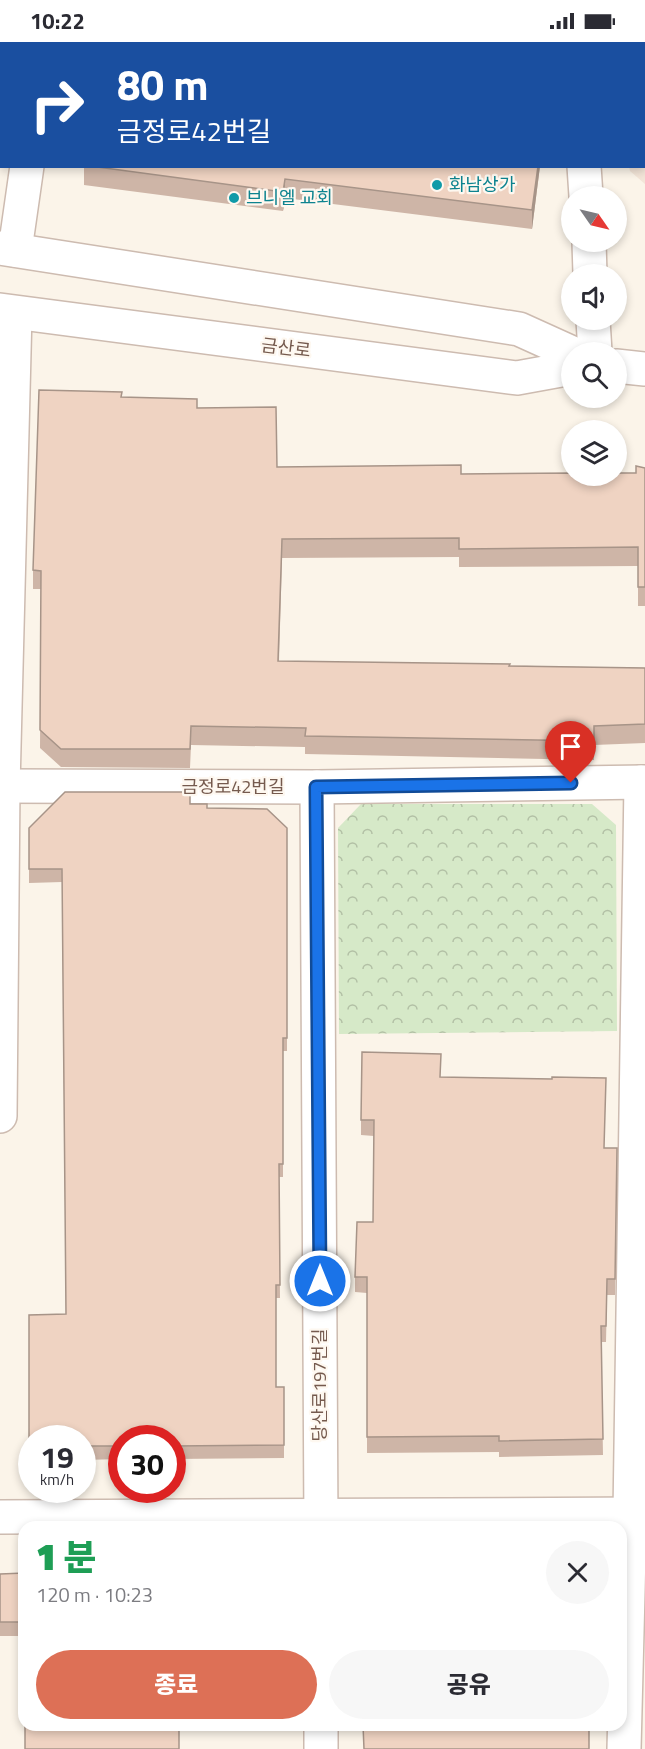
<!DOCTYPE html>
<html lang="ko">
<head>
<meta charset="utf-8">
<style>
	body { margin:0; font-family:"Titillium Web","Noto Sans KR",sans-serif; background:#f7f7f7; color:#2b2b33; height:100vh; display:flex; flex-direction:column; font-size:22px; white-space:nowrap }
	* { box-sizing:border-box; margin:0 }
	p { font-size:20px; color:#7c7c81 }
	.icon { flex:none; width:33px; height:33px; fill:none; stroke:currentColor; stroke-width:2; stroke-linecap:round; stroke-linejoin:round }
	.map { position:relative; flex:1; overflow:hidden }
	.sheet { position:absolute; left:18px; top:1479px; width:609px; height:210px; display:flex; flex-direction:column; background:#fff; border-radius:18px; box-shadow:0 3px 9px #0003 }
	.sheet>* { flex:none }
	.top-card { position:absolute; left:0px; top:0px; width:645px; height:126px; box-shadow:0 3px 9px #0003; background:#1a4fa0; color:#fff; overflow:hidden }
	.needle { width:39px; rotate:124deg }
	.buttons { position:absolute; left:561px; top:144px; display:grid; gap:12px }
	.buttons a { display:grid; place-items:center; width:66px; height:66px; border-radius:50%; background:#fff; box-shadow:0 3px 9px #0003; font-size:30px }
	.speed { position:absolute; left:18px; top:1383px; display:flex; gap:12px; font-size:30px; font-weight:700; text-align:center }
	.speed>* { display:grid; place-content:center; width:78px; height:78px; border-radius:50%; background:#fff; box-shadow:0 3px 9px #0003; line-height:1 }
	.speed small { font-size:15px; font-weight:400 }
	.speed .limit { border:9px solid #d22; background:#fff; color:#111 }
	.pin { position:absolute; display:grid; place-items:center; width:51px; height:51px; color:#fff; margin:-62px -26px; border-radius:50% 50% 50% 0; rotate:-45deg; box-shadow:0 0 6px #0007 }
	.pin .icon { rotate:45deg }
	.me { position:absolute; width:66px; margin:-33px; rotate:0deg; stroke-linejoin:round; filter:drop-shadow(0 0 4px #0008) }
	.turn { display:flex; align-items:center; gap:21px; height:126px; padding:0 18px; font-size:27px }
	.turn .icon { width:78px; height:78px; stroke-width:2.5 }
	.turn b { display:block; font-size:42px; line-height:51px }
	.round { display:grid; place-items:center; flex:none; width:63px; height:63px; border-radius:32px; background:#f7f7f7 }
	.summary { display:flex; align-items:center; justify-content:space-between; height:102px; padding:0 18px }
	h1 { font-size:36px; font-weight:800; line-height:45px; color:#1e9e55 }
	.primary-button { display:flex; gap:12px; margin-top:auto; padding:12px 18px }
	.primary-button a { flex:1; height:69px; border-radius:36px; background:#dd7056; color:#fff; font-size:24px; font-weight:800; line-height:69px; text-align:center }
	.primary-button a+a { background:#f7f7f7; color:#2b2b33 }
	.status { display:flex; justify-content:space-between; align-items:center; height:42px; padding:0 30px; background:#fff; direction:ltr }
	.status svg { height:16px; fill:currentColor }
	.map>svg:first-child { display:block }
	.residential { fill:#f3e5d8 }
	.forest { fill:url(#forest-crowns) }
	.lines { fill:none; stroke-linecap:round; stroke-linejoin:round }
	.minor-casing { stroke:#cdbbb0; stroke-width:36 }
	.path { stroke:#d4b6a5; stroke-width:4; stroke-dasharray:1.5 4.5; stroke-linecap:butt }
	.minor { stroke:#fff; stroke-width:33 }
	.wall { fill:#ceb5a7 }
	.shaded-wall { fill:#a79488 }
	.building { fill:#efd3c2; stroke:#a79488; stroke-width:1.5 }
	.route-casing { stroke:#114b97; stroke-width:15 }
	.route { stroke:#1a73e8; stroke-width:10 }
	.culture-dot { fill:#0f9aa8; stroke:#fef8f0; stroke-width:2 }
	.labels { text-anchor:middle; stroke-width:4.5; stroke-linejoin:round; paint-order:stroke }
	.culture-label { font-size:18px; fill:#0d838f; stroke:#fef8f0; text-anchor:start }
	.street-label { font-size:18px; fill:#755a4e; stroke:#fef8f0 }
</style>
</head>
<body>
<div class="status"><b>10:22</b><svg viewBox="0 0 49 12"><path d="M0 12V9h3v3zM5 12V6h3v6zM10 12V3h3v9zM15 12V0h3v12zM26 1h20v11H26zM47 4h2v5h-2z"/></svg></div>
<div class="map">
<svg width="645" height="1707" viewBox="0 0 645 1707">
	<defs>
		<pattern id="forest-crowns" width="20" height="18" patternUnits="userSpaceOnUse" patternTransform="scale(1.5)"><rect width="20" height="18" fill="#d6e9c8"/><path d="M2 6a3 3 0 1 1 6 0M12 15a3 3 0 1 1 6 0" fill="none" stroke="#b2c0a5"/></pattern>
	</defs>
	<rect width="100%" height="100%" fill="#fbf4e9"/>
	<polygon class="residential" points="612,0 645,0 645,142 630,129 629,125 644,124 644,2 612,2"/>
	<polygon class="forest" points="361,762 592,762 616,783 617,989 339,992 338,786"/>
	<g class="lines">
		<g class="minor-casing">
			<g id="minor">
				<polyline points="577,0 577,2"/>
				<polyline points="41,2 41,0"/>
				<polyline points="584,124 586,154"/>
				<polyline points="589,200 590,232"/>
				<polyline points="0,206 519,287 572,311"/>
				<polyline points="15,208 27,124"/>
				<polyline points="0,268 517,336 572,326"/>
				<polyline points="593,278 595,310"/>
				<polyline points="616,324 645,327"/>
				<polyline points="0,744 317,745 645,740"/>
				<polyline points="317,745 321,1485"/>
				<polyline points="0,1074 3,744 15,271"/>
				<polyline points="0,1475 645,1472"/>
				<polyline points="321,1707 321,1683"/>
				<polyline points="624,1707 630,1472 641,740"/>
			</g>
		</g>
		<g class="path">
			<polyline points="633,0 633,2"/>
			<polyline points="644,51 645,58"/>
		</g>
		<use href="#minor" class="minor"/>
	</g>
	<g class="wall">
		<polygon points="0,0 24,0 24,2 2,2 2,99 0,109"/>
		<rect x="57" y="0" width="288" height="2"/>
		<polygon points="84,124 540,124 532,187 285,156 283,169 84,143"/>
		<polygon points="122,355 197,366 277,425 461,432 636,431 645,426 645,564 638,564 638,524 459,525 459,515 282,516 279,619 645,626 645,701 594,703 594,718 305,712 305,705 191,703 190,726 61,725 40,706 41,547 33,547 33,528"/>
		<polygon points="190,762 287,786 287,1009 283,1009 283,1135 279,1135 280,1256 276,1256 276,1345 284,1345 284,1416 172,1417 172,1396 122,1396 122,1417 82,1418 82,1396 32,1396 32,1418 29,1418 29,1273 66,1272 62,840 29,841 29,786"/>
		<polygon points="441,1035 604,1106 617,1122 615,1253 607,1253 606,1300 601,1300 603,1413 499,1415 499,1410 367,1411 367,1251 355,1250 355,1235 373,1180 374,1094 361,1093 361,1078"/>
		<polygon points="24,1531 24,1594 0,1594 0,1532"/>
	</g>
	<g class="shaded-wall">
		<polygon points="2,79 2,99 0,109 0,90"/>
		<polygon points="538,124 540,124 532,187 532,168"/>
		<polygon points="285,137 285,156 283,169 283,150"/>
	</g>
	<g class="building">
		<polygon points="0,0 13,0 13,2 2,2 2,79 0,90"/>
		<rect x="100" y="0" width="243" height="2"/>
		<polygon points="437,0 496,0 496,2 436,2"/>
		<polygon points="90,124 538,124 532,168 285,137 283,150"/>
		<polygon points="39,348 122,350 121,355 197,357 197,366 276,365 277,425 461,423 461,432 572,431 572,434 616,434 616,431 636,431 636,424 645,426 645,545 638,545 638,505 459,507 459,496 282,497 278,619 510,622 509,624 645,626 645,682 594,684 594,699 305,694 306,686 191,684 190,707 61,707 40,688 41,529 33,528"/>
		<polygon points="65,750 190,750 190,762 207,762 207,766 267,767 287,786 287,996 283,996 283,1122 279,1122 280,1243 276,1243 276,1345 284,1345 284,1403 172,1404 172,1396 122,1396 122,1404 82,1404 82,1396 32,1396 32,1405 29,1405 29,1273 66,1272 62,827 29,827 29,786"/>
		<polygon points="362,1010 441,1012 440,1035 552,1037 552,1035 606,1036 604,1106 617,1106 615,1237 607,1237 606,1284 601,1284 603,1397 499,1399 499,1394 367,1395 367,1235 355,1235 357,1180 373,1180 374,1078 361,1078"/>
		<polygon points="24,1531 24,1580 0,1580 0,1532"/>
		<rect x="25" y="1683" width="154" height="24"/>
		<polygon points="363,1683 589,1683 589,1707 364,1707"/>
	</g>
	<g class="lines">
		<g class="route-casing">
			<polyline id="route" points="320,1239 316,745 571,741"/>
		</g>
		<use href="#route" class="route"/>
	</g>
	<g class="culture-dot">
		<circle cx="437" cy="143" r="6"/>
		<circle cx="234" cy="156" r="6"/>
	</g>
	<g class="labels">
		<g class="culture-label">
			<text x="449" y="149">화남상가</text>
			<text x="246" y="162">브니엘 교회</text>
		</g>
		<g class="street-label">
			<text transform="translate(286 306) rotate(7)" y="6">금산로</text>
			<text x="233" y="751">금정로42번길</text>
			<text transform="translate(320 1343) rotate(-90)" y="6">당산로197번길</text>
		</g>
	</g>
</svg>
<div class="buttons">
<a><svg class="needle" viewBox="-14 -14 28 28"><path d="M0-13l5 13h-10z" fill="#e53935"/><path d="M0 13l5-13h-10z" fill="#7c7c81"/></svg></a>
<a><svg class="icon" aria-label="sound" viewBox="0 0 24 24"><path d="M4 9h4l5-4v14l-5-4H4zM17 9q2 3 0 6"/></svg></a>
<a><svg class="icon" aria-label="search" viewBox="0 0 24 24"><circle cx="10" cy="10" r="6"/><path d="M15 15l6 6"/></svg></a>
<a><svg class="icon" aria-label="layers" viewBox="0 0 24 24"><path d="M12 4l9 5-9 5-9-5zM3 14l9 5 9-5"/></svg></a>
</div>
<div class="speed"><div>19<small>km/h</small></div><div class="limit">30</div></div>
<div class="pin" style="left:571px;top:741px;background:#d93025"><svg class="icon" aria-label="arrive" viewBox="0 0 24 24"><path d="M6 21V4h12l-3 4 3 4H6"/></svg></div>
<svg class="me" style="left:320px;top:1239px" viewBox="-20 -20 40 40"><circle r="17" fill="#1a73e8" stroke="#fff" stroke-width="3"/><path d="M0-11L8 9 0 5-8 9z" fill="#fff"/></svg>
<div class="top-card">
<div class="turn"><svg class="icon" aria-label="right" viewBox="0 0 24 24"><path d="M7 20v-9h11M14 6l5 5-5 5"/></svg><div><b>80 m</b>금정로42번길</div></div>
</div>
<section class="sheet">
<div class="summary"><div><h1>1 분</h1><p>120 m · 10:23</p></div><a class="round"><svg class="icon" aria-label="close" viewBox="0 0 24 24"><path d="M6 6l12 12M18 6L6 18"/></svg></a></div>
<div class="primary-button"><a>종료</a><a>공유</a></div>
</section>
</div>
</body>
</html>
